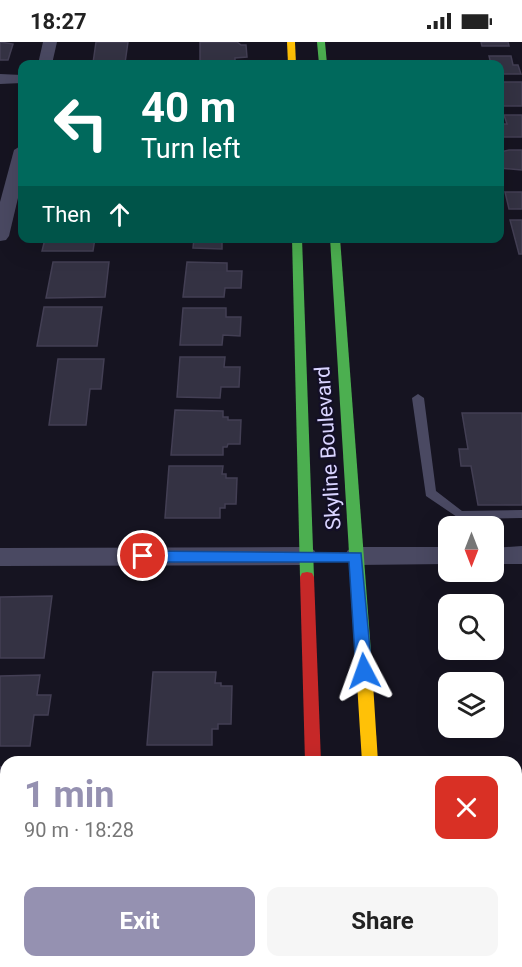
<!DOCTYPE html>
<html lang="en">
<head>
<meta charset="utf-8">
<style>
	body { margin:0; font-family:Roboto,sans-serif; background:#f6f6f6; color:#222; height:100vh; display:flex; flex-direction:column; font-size:22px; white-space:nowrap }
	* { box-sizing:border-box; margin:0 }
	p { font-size:20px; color:#767676 }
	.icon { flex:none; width:33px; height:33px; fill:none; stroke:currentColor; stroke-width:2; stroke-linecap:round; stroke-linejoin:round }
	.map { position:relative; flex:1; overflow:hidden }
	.side { position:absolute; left:0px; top:714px; width:522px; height:212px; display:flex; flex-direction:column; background:#fff; border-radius:18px 18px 0 0; box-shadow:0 6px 24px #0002 }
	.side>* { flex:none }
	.guide { position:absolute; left:18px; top:18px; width:486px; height:183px; border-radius:12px; box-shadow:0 6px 24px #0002; background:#00695c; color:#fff; overflow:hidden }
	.needle { width:39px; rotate:180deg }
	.tools { position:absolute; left:438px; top:474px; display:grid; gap:12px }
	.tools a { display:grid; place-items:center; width:66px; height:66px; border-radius:12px; background:#fff; box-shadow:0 6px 24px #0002; font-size:30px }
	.pin { position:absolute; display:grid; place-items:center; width:51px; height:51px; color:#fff; margin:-26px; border:3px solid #fff; border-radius:50%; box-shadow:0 2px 6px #0007 }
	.me { position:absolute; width:66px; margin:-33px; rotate:356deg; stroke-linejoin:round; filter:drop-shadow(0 0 4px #0008) }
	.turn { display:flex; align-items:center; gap:21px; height:126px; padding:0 24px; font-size:27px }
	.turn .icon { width:78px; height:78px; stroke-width:2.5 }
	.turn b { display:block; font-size:42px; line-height:51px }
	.then { display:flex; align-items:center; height:57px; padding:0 24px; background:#0003; gap:12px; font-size:22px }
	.round { display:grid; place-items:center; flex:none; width:63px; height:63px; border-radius:12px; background:#f6f6f6 }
	.overview { display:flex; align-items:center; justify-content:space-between; height:102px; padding:0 24px }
	h1 { font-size:36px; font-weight:700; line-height:45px; color:#9591b1 }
	.action { display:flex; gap:12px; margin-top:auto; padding:12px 24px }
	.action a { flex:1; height:69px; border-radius:12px; background:#9591b1; color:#fff; font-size:24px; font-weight:700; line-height:69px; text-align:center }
	.action a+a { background:#f6f6f6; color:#222 }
	.status { display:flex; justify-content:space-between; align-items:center; height:42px; padding:0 30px; background:#fff; direction:ltr }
	.status svg { height:16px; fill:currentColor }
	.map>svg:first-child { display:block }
	.building { fill:#343243; stroke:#433f54; stroke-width:1.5 }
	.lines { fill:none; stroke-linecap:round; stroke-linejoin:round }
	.lane { fill:#4a4962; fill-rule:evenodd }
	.street { fill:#4a4962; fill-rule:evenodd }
	.fast { fill:#4caf50; fill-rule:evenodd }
	.slow { fill:#ffc107; fill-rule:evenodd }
	.jam { fill:#c62828; fill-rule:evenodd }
	.route { fill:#1a73e8; stroke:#114b97; stroke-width:1.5 }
	.labels { text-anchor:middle; stroke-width:4.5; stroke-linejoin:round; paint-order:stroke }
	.street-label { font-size:21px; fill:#d9d4ff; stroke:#130f26 }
</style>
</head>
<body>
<div class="status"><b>18:27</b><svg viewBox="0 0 49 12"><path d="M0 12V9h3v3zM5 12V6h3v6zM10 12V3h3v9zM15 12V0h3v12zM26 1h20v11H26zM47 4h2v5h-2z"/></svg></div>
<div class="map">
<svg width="522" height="925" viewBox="0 0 522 925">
	<rect width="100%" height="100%" fill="#161421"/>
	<g class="building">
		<polygon points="0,0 13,2 8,18 0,18"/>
		<polygon points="96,0 128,0 125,21 93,21"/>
		<polygon points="200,0 237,0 241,3 246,3 247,15 235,16 235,20 200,20"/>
		<polygon points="481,0 508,0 509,4 482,4"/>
		<polygon points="489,14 511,14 513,23 518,23 521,32 500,32 500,22 491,22"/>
		<rect x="500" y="40" width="22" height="24"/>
		<polygon points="504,73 522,73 522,95 500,95 500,82 507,82"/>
		<polygon points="509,108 522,108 522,128 500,126 500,110"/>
		<polygon points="505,150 522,150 522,167 509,167"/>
		<polygon points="510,178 522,178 522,212 519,212"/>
		<polygon points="95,196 93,209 42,209 45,197"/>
		<polygon points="194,196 222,196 222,207 193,206"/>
		<polygon points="53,220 109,220 105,255 46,256"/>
		<polygon points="187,220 227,221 227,229 242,229 241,246 225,246 224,255 183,255"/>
		<polygon points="44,265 102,265 97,304 37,304"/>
		<polygon points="183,266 226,266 226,275 241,275 240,294 223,293 222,303 180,303"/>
		<polygon points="180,315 225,315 224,325 240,325 239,345 221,345 220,356 177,355"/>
		<polygon points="58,317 104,317 101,347 90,347 86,383 49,383"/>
		<polygon points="175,368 223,369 223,375 228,375 228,378 241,378 240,402 228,402 227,405 223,405 223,413 171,413"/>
		<polygon points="462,371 522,371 522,463 478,463 471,424 461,424 459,407 468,407"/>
		<polygon points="169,424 223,424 222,432 226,432 226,436 237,436 236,462 225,462 225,466 220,466 220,476 165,476"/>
		<polygon points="52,554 44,616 0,616 0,555"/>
		<polygon points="153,630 216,630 215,641 221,641 221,644 232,644 231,682 218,682 218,687 212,687 212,703 147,703"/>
		<polygon points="40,633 37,653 51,653 48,673 34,673 30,704 0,704 0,634"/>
		<rect x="0" y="725" width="6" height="78"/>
		<polygon points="0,826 6,826 0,885"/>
	</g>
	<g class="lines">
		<polygon class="lane" points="418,352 424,356 436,449 462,469 522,468 522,476 460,477 426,454 412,356"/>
		<g class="street">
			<polygon points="43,0 57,0 52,22 38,22"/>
			<polygon points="0,32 22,33 22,41 0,42"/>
			<polygon points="22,103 22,139 9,194 6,198 0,199 0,160 14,108"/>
			<polygon points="522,504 522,522 494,522 494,506"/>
			<polygon points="306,505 314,508 318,514 314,520 306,523 0,524 0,506"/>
			<polygon points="356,505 448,505 448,522 356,523 348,520 344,514 348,508"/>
		</g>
		<g class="fast">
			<polygon points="317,0 325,0 327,22 319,22"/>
			<polygon points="292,196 302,196 314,535 312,539 302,539 300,535"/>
			<polygon points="330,196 340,196 371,610 368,614 363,616 358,614 355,610"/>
		</g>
		<g class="slow">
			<polygon points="287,0 295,0 296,22 288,22"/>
			<polygon points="363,604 368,606 371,610 378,720 362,720 355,610 358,606"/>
			<rect x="375" y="920" width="18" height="5"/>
		</g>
		<g class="jam">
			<polygon points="307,530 312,531 314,535 321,720 305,720 300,535 302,531"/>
			<rect x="310" y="920" width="18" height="5"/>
		</g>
	</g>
	<polygon class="route" points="143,509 361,511 372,629 369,633 364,635 358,633 356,629 349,520 143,520 136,514"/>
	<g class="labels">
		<g class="street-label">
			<text transform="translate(328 406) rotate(-94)" y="7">Skyline Boulevard</text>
		</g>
	</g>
</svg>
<div class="tools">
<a><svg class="needle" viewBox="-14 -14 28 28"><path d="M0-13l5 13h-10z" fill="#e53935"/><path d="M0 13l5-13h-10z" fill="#767676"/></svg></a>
<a><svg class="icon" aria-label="search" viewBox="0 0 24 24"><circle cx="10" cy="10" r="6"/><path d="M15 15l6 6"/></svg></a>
<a><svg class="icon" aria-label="layers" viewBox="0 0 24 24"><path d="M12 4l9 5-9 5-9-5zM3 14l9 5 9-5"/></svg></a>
</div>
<div class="pin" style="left:143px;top:514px;background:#d93025"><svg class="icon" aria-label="arrive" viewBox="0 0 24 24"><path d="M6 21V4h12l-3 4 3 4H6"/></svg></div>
<svg class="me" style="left:364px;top:629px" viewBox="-20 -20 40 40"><path d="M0-17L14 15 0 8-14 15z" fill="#1a73e8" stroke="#fff" stroke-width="4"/></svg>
<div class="guide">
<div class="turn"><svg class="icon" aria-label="left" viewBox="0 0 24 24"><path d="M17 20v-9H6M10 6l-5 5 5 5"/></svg><div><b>40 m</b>Turn left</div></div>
<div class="then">Then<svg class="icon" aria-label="ahead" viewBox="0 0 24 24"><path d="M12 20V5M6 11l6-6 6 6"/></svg></div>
</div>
<section class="side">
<div class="overview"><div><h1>1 min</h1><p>90 m · 18:28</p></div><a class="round" style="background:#d93025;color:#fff"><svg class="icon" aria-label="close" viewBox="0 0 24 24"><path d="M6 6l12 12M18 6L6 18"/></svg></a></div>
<div class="action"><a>Exit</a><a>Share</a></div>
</section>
</div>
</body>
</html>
